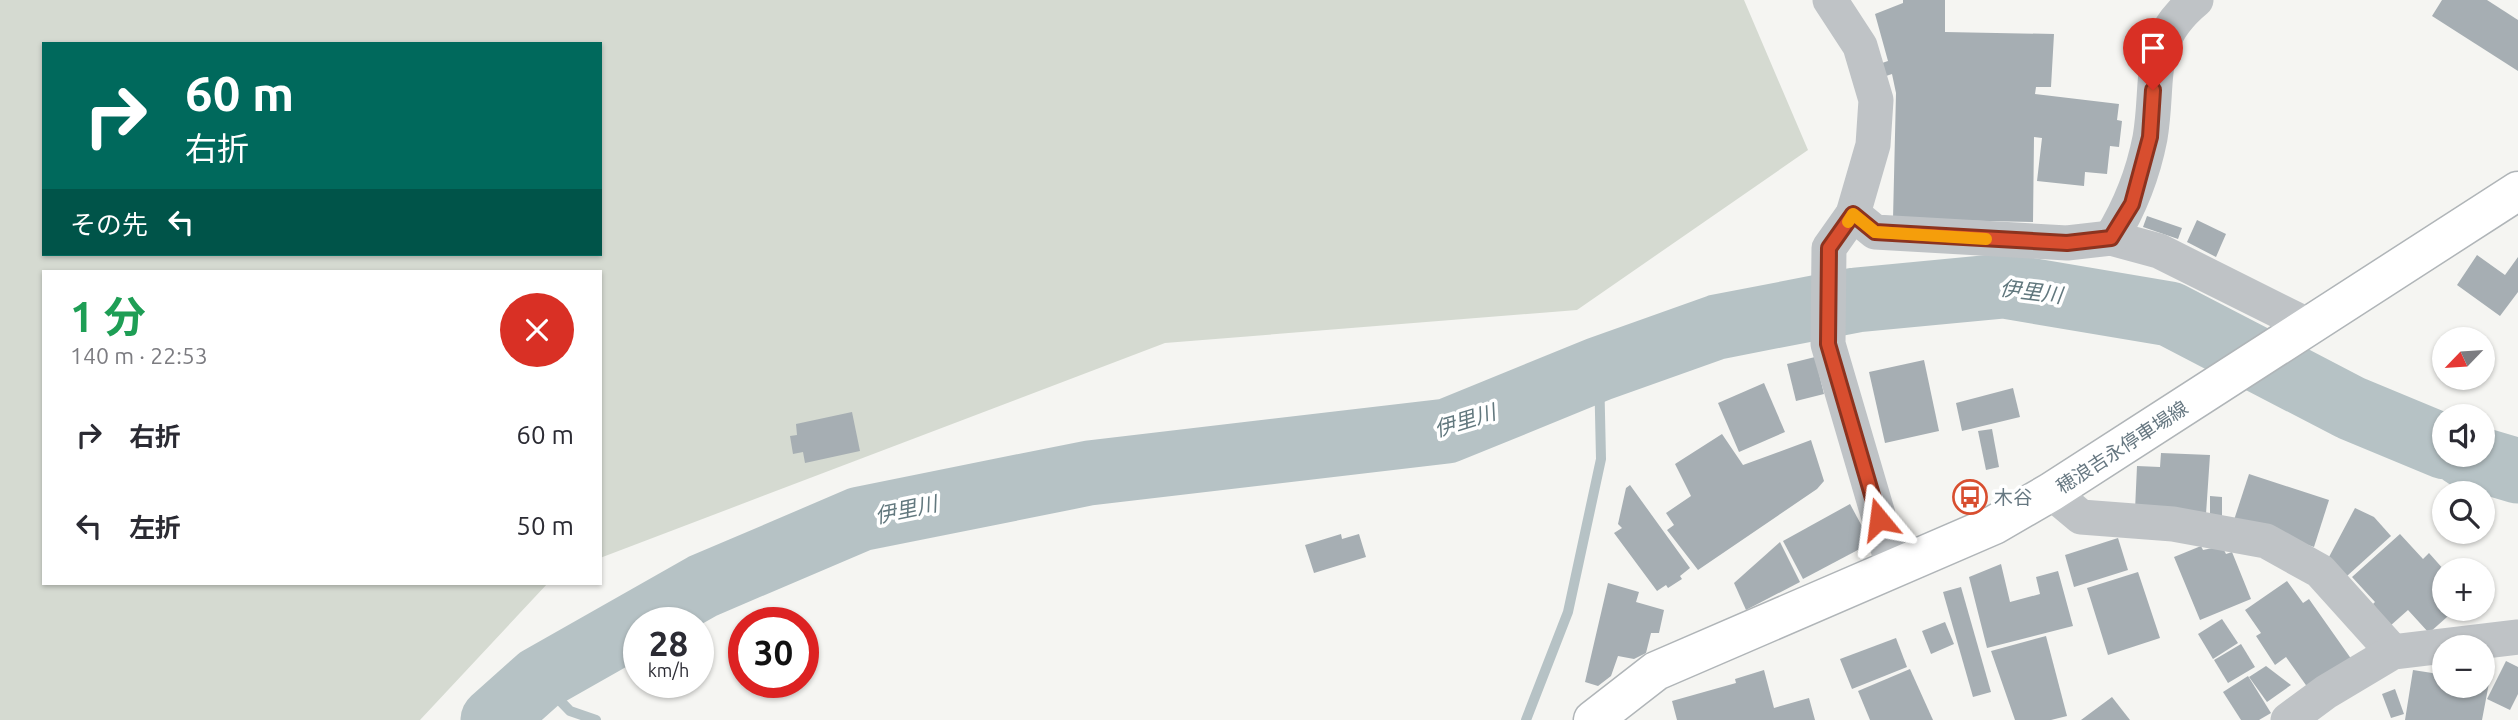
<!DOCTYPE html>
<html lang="ja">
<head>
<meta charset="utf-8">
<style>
	body { margin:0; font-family:Ubuntu,"Noto Sans JP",sans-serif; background:#f2f2f3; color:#2b2b33; height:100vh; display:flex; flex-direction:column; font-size:26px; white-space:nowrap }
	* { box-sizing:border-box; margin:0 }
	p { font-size:23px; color:#7c7c81 }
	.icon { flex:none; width:38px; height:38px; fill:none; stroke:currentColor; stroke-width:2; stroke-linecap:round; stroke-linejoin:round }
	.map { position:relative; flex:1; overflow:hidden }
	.side { position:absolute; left:42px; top:270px; width:560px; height:315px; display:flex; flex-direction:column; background:#fff; border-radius:0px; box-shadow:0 2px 5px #0004 }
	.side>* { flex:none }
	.guide { position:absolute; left:42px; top:42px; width:560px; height:214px; border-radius:0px; box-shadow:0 2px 5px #0004; background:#00695c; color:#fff; overflow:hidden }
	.needle { width:46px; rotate:245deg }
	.fabs { position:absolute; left:2432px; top:327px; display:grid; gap:14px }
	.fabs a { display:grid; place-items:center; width:63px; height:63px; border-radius:50%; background:#fff; box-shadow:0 2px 5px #0004; font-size:35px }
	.speed { position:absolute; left:623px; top:607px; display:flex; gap:14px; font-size:35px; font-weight:700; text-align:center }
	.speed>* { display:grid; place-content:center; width:91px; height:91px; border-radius:50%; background:#fff; box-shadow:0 2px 5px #0004; line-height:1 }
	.speed small { font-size:18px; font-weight:400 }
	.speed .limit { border:10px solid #d22; background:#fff; color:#111 }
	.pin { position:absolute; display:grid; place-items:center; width:60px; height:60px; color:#fff; margin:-72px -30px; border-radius:50% 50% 50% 0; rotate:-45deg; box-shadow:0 0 7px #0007 }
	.pin .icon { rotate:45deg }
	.me { position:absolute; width:77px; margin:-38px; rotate:344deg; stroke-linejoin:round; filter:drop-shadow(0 0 5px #0008) }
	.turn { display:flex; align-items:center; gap:24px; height:147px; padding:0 28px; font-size:32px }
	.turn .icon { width:91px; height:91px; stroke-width:2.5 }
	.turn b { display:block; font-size:49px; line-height:60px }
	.then { display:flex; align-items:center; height:66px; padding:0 28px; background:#0003; gap:14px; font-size:26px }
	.round { display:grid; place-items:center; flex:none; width:74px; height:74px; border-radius:37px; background:#f2f2f3 }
	.overview { display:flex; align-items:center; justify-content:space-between; height:119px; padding:0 28px }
	h1 { font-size:42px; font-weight:700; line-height:52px; color:#1e9e55 }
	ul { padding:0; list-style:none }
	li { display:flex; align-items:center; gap:21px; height:91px; padding:0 28px }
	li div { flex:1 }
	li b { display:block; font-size:26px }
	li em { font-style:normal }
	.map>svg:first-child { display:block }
	.green { fill:#d5dad1; fill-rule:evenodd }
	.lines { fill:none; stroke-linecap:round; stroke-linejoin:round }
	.stream { stroke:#b6c2c5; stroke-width:10 }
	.river { stroke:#b6c2c5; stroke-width:65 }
	.building { fill:#a6aeb3 }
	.major-casing { stroke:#b0b5b8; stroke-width:41 }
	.minor { stroke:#bfc3c6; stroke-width:35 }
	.major { stroke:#fff; stroke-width:38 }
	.route-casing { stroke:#8c331f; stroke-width:18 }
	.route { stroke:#d84e2f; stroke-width:12 }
	.slow { stroke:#f59e0b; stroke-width:12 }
	.labels { text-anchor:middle; stroke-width:7; stroke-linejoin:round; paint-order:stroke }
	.street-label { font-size:19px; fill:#667781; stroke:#fff }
	.poi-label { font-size:19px; fill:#667781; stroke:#fff; text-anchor:start }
	.water-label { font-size:21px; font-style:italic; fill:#62787e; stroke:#fff }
</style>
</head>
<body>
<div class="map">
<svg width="2518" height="720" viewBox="0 0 2518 720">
	<rect width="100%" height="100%" fill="#f5f5f2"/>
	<path class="green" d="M0,0H1744L1808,150L1577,310L1165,343L600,558V271H44V583H548L420,720H0ZM44,44H600V254H44Z"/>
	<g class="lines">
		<g class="stream">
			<polyline points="539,679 570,711 596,720"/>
			<polyline points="1526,720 1568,612 1601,459 1599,369"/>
		</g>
		<g class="river">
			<polyline points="2464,455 2518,471"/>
			<polyline points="493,720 539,679 703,586 860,519 1089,473 1447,431 1599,369 1717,327 1856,300 2004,286 2170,314 2351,408 2445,447"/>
		</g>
	</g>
	<g class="building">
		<polygon points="1903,0 1945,0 1945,32 2054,34 2051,87 2036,87 2035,94 2119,104 2117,120 2122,121 2119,147 2110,146 2107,174 2085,172 2084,186 2037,181 2042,138 2034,137 2033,222 1893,219 1896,93 1892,74 1886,76 1882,63 1888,61 1875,14 1903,3"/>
		<polygon points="2442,0 2487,0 2518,20 2518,71 2432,16"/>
		<polygon points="2147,216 2182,228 2178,239 2143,227"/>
		<polygon points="2197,220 2226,234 2216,257 2187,242"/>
		<polygon points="2477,255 2505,275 2518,257 2518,292 2500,316 2457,285"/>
		<polygon points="1815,357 1824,394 1796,401 1787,364"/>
		<polygon points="1924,360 1939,431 1885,443 1869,372"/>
		<polygon points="1764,383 1785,432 1739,452 1718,403"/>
		<polygon points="2013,388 2020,417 1962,431 1956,403"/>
		<polygon points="852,412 860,451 805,463 803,452 793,454 790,436 797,435 796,424"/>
		<polygon points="1992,429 1999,467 1986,470 1978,431"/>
		<polygon points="1722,434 1743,465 1811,440 1824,481 1817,489 1698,570 1667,530 1674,525 1666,513 1691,496 1675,464"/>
		<polygon points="2161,453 2210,455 2206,514 2135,510 2137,466 2160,467"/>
		<polygon points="2249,474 2329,500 2314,547 2234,520"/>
		<polygon points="1630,485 1690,568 1680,576 1682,579 1668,588 1666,585 1657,591 1614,533 1622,528 1618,524 1626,488"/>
		<polygon points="2210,496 2222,497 2222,520 2210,520"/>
		<polygon points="1850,504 1871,543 1803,579 1783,541"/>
		<polygon points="2355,508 2374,517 2391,536 2347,576 2329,557"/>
		<polygon points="1341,534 1342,539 1359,534 1366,557 1314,573 1305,545"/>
		<polygon points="2400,534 2423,559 2429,553 2445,571 2445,609 2456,609 2429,633 2408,610 2390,626 2373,604 2375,602 2352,577"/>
		<polygon points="2118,538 2128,570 2074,587 2065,555"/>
		<polygon points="1780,542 1800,582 1746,610 1734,583"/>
		<polygon points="2201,546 2203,550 2222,546 2226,554 2232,552 2251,599 2200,620 2174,557"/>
		<polygon points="2001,564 2010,602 2040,594 2036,577 2058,571 2073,626 1987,648 1969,577"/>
		<polygon points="2138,572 2160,638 2108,655 2087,588"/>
		<polygon points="2287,581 2303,603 2309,599 2352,660 2308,688 2286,657 2275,665 2256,636 2261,633 2245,610"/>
		<polygon points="1608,583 1639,592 1636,602 1664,610 1659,633 1651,633 1646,653 1634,659 1618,656 1611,676 1598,686 1585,682"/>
		<polygon points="1961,587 1991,692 1973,697 1943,592"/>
		<polygon points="2222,619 2238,643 2213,659 2198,634"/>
		<polygon points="1945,622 1954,644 1931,654 1922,631"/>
		<polygon points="2046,636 2067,716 2051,720 2015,720 1991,651"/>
		<polygon points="1896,638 1907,667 1852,689 1840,659"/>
		<polygon points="2241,644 2255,667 2228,683 2214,660"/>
		<polygon points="2506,661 2518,667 2518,694 2510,710 2487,699"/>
		<polygon points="2266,666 2291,685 2267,702 2249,677"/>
		<polygon points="1910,669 1933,720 1870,720 1858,691"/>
		<polygon points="1764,670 1774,708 1809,698 1815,720 1677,720 1672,701 1736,683 1735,679"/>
		<polygon points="2413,670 2445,675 2445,686 2483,686 2483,682 2489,683 2482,720 2405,720"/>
		<polygon points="2248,676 2271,713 2259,720 2241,720 2223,692"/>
		<polygon points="2395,689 2404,714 2391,718 2382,694"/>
		<polygon points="2112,697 2130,720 2081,720"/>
	</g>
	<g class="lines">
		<g class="major-casing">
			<polyline id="major" points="1593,720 1656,671 1994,525 2051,492 2518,191"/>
		</g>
		<g class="minor">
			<polyline points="1830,0 1860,46 1876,100 1873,145 1853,214 1829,248 1828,344 1894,569"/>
			<path d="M2196,0C2144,43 2160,80 2150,138C2143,174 2130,207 2111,238L2159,251L2309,326"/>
			<polyline points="1853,214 1875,232 2067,243 2111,238"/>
			<polyline points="2051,492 2081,517 2173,524 2266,541 2320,571 2393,652"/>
			<polyline points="2288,720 2326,692 2393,652 2518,637"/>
		</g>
		<use href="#major" class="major"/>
	</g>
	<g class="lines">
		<g class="route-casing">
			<polyline id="route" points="1879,519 1828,344 1829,248 1853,214 1875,232 2067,243 2111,238 2132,204 2150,137 2153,90"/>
		</g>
		<use href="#route" class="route"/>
		<polyline class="slow" points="1848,222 1853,214 1875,232 1986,239"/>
	</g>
	<defs>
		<g id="bus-ring" transform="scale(1.75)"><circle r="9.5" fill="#fff" stroke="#d84e2f" stroke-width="1.5"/><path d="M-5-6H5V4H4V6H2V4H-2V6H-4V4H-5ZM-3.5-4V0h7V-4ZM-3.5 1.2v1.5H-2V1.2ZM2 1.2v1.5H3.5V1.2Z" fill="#d84e2f"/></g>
	</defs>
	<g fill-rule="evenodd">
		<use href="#bus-ring" x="1970" y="497"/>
	</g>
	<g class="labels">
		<g class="street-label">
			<text transform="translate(2122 447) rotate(-33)" y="7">穂浪吉永停車場線</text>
		</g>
		<g class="poi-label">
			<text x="1994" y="504">木谷</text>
		</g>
		<g class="water-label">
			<text transform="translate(2031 292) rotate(7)" y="7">伊里川</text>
			<text transform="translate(1465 421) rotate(-17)" y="7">伊里川</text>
			<text transform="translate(906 510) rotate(-12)" y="7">伊里川</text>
		</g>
	</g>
</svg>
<div class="fabs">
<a><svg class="needle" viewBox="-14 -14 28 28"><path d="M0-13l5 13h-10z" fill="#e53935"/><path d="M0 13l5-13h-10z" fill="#7c7c81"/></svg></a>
<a><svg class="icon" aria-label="sound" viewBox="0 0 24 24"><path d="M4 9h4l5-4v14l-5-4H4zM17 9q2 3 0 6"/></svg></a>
<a><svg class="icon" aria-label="search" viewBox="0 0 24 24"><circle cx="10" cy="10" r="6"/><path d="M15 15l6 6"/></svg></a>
<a>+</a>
<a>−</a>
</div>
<div class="speed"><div>28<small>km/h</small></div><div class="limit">30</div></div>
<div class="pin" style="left:2153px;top:90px;background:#d93025"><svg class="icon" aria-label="arrive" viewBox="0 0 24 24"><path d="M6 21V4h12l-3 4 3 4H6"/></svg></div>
<svg class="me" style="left:1879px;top:519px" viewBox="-20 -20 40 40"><path d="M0-17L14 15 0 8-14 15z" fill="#d84e2f" stroke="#fff" stroke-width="4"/></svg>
<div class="guide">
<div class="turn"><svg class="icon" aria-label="right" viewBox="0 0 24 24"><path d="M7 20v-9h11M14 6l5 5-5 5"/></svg><div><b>60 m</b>右折</div></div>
<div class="then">その先<svg class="icon" aria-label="left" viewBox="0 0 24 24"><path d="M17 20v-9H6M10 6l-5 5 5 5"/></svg></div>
</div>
<section class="side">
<div class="overview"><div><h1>1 分</h1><p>140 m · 22:53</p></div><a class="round" style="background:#d93025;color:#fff"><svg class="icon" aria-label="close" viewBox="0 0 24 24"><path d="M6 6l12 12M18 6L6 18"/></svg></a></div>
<ul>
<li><svg class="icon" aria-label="right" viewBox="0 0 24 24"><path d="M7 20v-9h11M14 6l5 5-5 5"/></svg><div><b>右折</b></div><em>60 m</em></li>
<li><svg class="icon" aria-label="left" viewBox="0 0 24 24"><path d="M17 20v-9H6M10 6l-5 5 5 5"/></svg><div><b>左折</b></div><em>50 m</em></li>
</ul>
</section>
</div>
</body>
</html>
